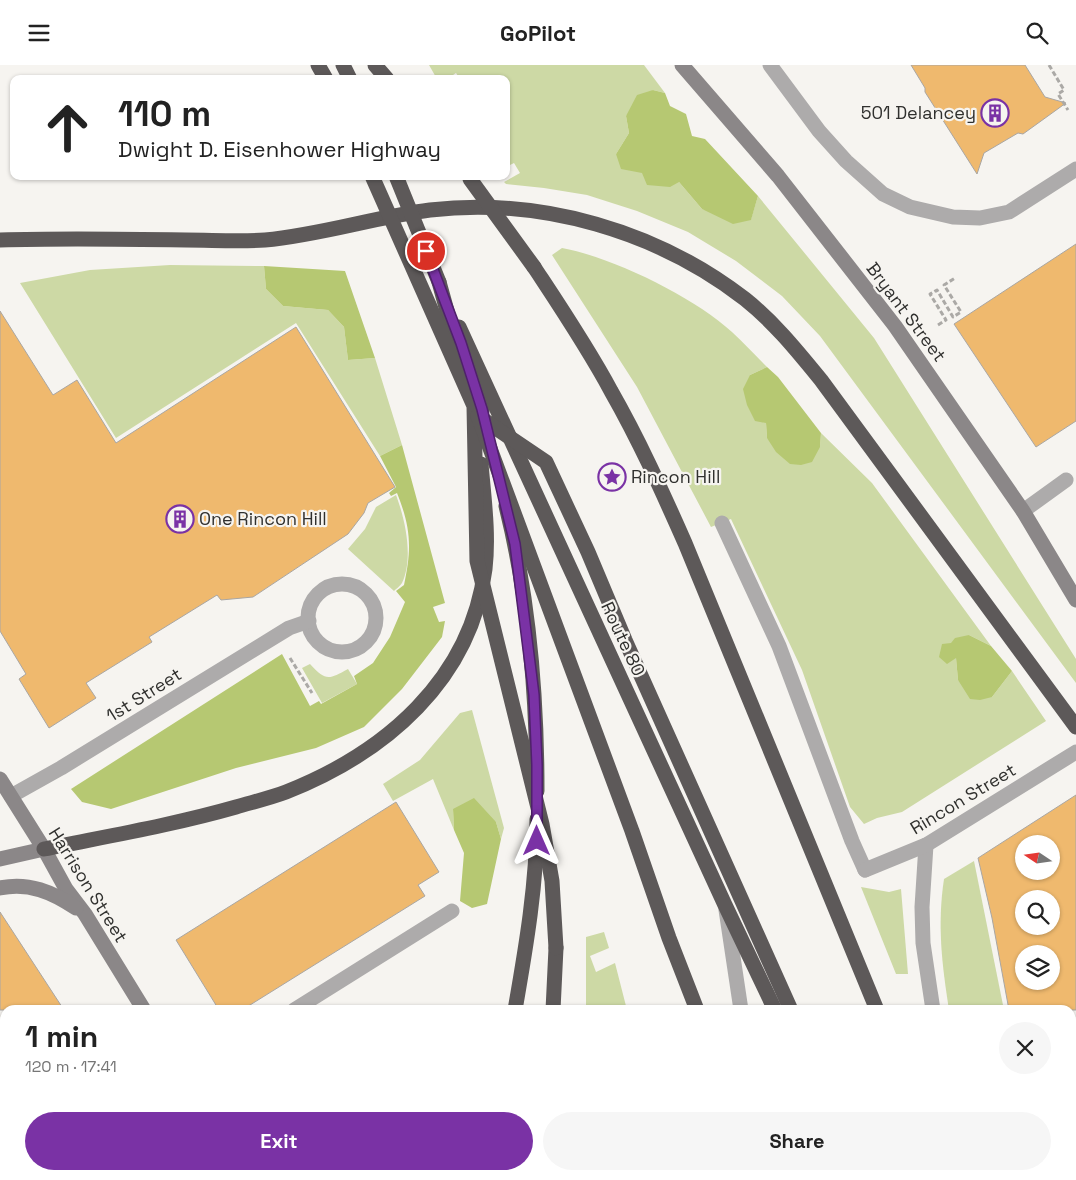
<!DOCTYPE html>
<html lang="en">
<head>
<meta charset="utf-8">
<style>
	body { margin:0; font-family:"Space Grotesk",sans-serif; background:#f6f6f6; color:#222; height:100vh; display:flex; flex-direction:column; font-size:19px; white-space:nowrap }
	* { box-sizing:border-box; margin:0 }
	p { font-size:16px; color:#767676 }
	.icon { flex:none; width:28px; height:28px; fill:none; stroke:currentColor; stroke-width:2; stroke-linecap:round; stroke-linejoin:round }
	.map { position:relative; flex:1; overflow:hidden }
	.panel { position:absolute; left:0px; top:940px; width:1076px; height:175px; display:flex; flex-direction:column; background:#fff; border-radius:15px 15px 0 0; box-shadow:0 1px 4px #0004 }
	.panel>* { flex:none }
	.guide { position:absolute; left:10px; top:10px; width:500px; height:105px; border-radius:10px; box-shadow:0 1px 4px #0004; background:#fff; color:#222; overflow:hidden }
	.needle { width:32px; rotate:283deg }
	.tools { position:absolute; left:1015px; top:770px; display:grid; gap:10px }
	.tools a { display:grid; place-items:center; width:45px; height:45px; border-radius:50%; background:#fff; box-shadow:0 1px 4px #0004; font-size:25px }
	.pin { position:absolute; display:grid; place-items:center; width:42px; height:42px; color:#fff; margin:-21px; border:2px solid #fff; border-radius:50%; box-shadow:0 1px 5px #0007 }
	.me { position:absolute; width:55px; margin:-28px; rotate:0deg; stroke-linejoin:round; filter:drop-shadow(0 0 4px #0008) }
	.turn { display:flex; align-items:center; gap:18px; height:105px; padding:0 25px; font-size:22px }
	.turn .icon { width:65px; height:65px; stroke-width:2.5 }
	.turn b { display:block; font-size:35px; line-height:42px }
	.round { display:grid; place-items:center; flex:none; width:52px; height:52px; border-radius:26px; background:#f6f6f6 }
	.summary { display:flex; align-items:center; justify-content:space-between; height:85px; padding:0 25px }
	h1 { font-size:30px; font-weight:600; line-height:38px }
	.cta { display:flex; gap:10px; margin-top:auto; padding:10px 25px }
	.cta a { flex:1; height:58px; border-radius:30px; background:#7a32a5; color:#fff; font-size:20px; font-weight:600; line-height:58px; text-align:center }
	.cta a+a { background:#f6f6f6; color:#222 }
	header { display:flex; justify-content:space-between; align-items:center; height:65px; padding:0 25px; background:#fff; font-size:22px; font-weight:600 }
	.map>svg:first-child { display:block }
	.green { fill:#cdd9a5 }
	.forest { fill:#b6c872 }
	.building { fill:#efb96e; stroke:#a9a6a3; fill-rule:evenodd }
	.lines { fill:none; stroke-linecap:round; stroke-linejoin:round }
	.path { stroke:#aba9a6; stroke-width:3; stroke-dasharray:5 2.5; stroke-linecap:butt }
	.lane { stroke:#adabab; stroke-width:15 }
	.street { stroke:#adabab; stroke-width:15 }
	.secondary { stroke:#8b8788; stroke-width:15 }
	.highway { stroke:#5d5959; stroke-width:15 }
	.highway-bridge { stroke:#5d5959; stroke-width:15 }
	.route-casing { stroke:#4f206b; stroke-width:12 }
	.route { stroke:#7a32a5; stroke-width:9 }
	.labels { text-anchor:middle; stroke-width:4.5; stroke-linejoin:round; paint-order:stroke }
	.poi-label { font-size:18px; fill:#30302e; stroke:#f6f4f0; text-anchor:start }
	.street-label { font-size:18px; fill:#30302e; stroke:#f6f4f0 }
</style>
</head>
<body>
<header><svg class="icon" aria-label="menu" viewBox="0 0 24 24"><path d="M4 6h16M4 12h16M4 18h16"/></svg>GoPilot<svg class="icon" aria-label="search" viewBox="0 0 24 24"><circle cx="10" cy="10" r="6"/><path d="M15 15l6 6"/></svg></header>
<div class="map">
<svg width="1076" height="1115" viewBox="0 0 1076 1115">
	<rect width="100%" height="100%" fill="#f6f4f0"/>
	<g class="green">
		<polygon points="429,0 644,0 665,28 653,25 626,51 629,68 616,89 679,117 702,144 751,154 758,131 874,273 1076,594 1076,618 820,271 782,231 736,196 688,167 637,146 587,130 544,123 506,119 504,117 520,108 514,98 506,102 506,14 460,14 456,8 447,14 437,14"/>
		<path d="M562,183C612,192 694,232 732,267C744,278 755,290 767,302L750,310L766,358L767,373L820,382L821,368L872,418L991,581L969,570L956,593L958,615L992,632L1012,606L1046,656L902,747L877,753L864,759L850,742L802,605L731,454L711,462L637,322L552,190Z"/>
		<polygon points="170,200 264,201 266,224 283,241 328,245 344,262 348,295 375,293 402,380 380,391 296,258 116,373 20,218 90,205"/>
		<path d="M396,430C405,454 414,493 402,518C400,521 396,524 394,526L348,484L365,464L376,442Z"/>
		<path d="M310,599C326,616 328,615 348,604L357,619L322,638L302,603Z"/>
		<polygon points="472,645 504,763 501,774 496,757 453,744 454,765 433,714 393,736 383,719 420,695 460,648"/>
		<path d="M974,796L1004,945H949C942,900 937,860 944,814Z"/>
		<polygon points="861,822 889,827 901,824 908,909 896,909"/>
		<polygon points="604,867 609,883 590,891 596,907 615,898 626,941 626,945 586,945 586,872"/>
		<polygon points="585,1110 654,1110 653,1115 584,1115"/>
	</g>
	<g class="forest">
		<polygon points="653,25 665,28 670,41 686,49 692,71 705,74 758,131 751,155 733,159 702,144 679,117 670,122 647,120 642,108 621,104 616,89 629,68 626,51 637,30"/>
		<polygon points="264,201 345,206 375,293 348,295 344,262 328,245 283,241 266,224"/>
		<polygon points="767,302 778,312 821,368 820,382 812,397 801,400 790,399 776,387 767,373 766,358 755,356 747,340 743,324 750,310"/>
		<path d="M402,380L445,538L433,542L439,557L445,556L442,572L402,624L364,662L316,683L236,703L111,744L82,737L71,724L282,589L310,641L319,636L321,639L357,619L354,611L373,598L390,572L405,537L396,526L404,520C412,483 411,463 397,428L391,431L389,428L396,422L380,391Z"/>
		<polygon points="969,570 991,581 1012,606 992,632 980,635 970,634 958,615 956,593 947,599 939,592 942,579 951,578 955,573"/>
		<polygon points="474,733 496,757 501,774 487,839 472,843 460,836 464,788 454,765 453,744"/>
	</g>
	<g class="building">
		<polygon points="911,0 1025,0 1045,32 1066,38 1023,69 1018,68 984,88 977,109 925,27 925,23"/>
		<polygon points="1076,179 1076,356 1036,382 954,259"/>
		<polygon points="0,246 53,330 77,315 116,378 296,262 395,422 368,438 364,448 348,469 253,532 221,535 217,530 149,572 152,577 86,618 96,633 49,663 19,614 26,609 0,566"/>
		<path d="M1076,730V945H1009L992,853L978,793ZM1024,779H1051V806H1024ZM1024,834H1051V861H1024ZM1024,889H1051V916H1024Z"/>
		<polygon points="396,737 439,807 418,820 425,831 242,945 219,945 176,875"/>
		<polygon points="0,847 64,945 0,945"/>
	</g>
	<g class="lines">
		<g class="path">
			<polyline points="1049,0 1064,25 1058,29 1068,45"/>
			<polyline points="938,260 946,255 930,229 937,225 953,252 961,247 944,220 955,213"/>
			<polyline points="290,593 312,628"/>
		</g>
		<g class="lane">
			<polyline points="1023,446 1066,415"/>
			<polyline points="722,458 779,581 852,776 865,805"/>
			<circle cx="342" cy="553" r="34"/>
			<polyline points="11,731 61,703 289,563 309,556"/>
			<polyline points="926,780 922,842 923,878 933,945"/>
			<polyline points="726,845 741,945"/>
			<polyline points="294,945 452,846"/>
			<polyline points="549,1115 550,1110"/>
			<polyline points="1013,1115 1013,1110"/>
		</g>
		<g class="street">
			<polyline points="770,0 819,66 846,96 883,129 910,142 953,152 980,153 1009,147 1076,104"/>
			<polyline points="865,805 926,780 1076,687"/>
		</g>
		<g class="secondary">
			<polyline points="682,0 778,111 895,261 1023,446 1076,535"/>
			<polyline points="0,714 44,784 66,824 85,849 144,945"/>
			<polyline points="0,794 44,784"/>
			<path d="M0,823C29,817 52,827 76,843"/>
			<polyline points="247,1110 250,1115"/>
		</g>
		<g class="highway">
			<polyline points="318,0 326,14"/>
			<polyline points="343,0 350,14"/>
			<polyline points="375,0 387,14"/>
			<path d="M0,175C62,173 124,174 186,175C212,175 239,177 265,175C321,170 375,152 430,145C541,132 657,166 745,234C774,257 798,287 821,315L1076,662"/>
			<path d="M534,202C561,243 588,283 611,326C639,375 662,426 685,478L877,945"/>
			<polyline points="439,217 464,307"/>
			<polyline points="459,262 725,840 775,945"/>
			<polyline points="467,299 482,346"/>
			<path d="M506,441C529,533 537,631 537,726"/>
			<path d="M44,784C108,771 173,760 236,742C253,737 270,733 286,727C385,688 471,615 485,504C489,469 484,434 481,399"/>
			<path d="M515,945C526,882 537,818 537,754"/>
			<polyline points="553,945 556,883"/>
			<polyline points="767,1110 770,1115"/>
			<polyline points="859,1110 861,1115"/>
			<polyline points="940,1110 962,1115"/>
			<polyline points="474,1115 476,1110"/>
			<polyline points="524,1115 525,1110"/>
		</g>
		<g class="highway-bridge">
			<polyline points="372,111 474,341 477,496 542,759 552,816 556,883"/>
			<polyline points="396,111 439,217"/>
			<polyline points="470,114 534,202"/>
			<polyline points="478,351 546,397 588,487 625,575 791,945"/>
			<polyline points="478,351 632,766 669,873 697,945"/>
			<polyline points="1049,1115 1065,1110"/>
		</g>
	</g>
	<g class="lines">
		<g class="route-casing">
			<polyline id="route" points="426,186 461,278 482,344 515,479 534,630 537,700 537,776"/>
		</g>
		<use href="#route" class="route"/>
	</g>
	<defs>
		<g id="building-ring" transform="scale(1.4375)"><circle r="9.5" fill="#f6f4f0" stroke="#7a32a5" stroke-width="1.5"/><path d="M-4-6H4V6H1V3H-1V6H-4ZM-2.5-4.3h1.7v1.8h-1.7ZM.8-4.3h1.7v1.8H.8ZM-2.5-1h1.7V.8h-1.7ZM.8-1h1.7V.8H.8Z" fill="#7a32a5"/></g>
		<g id="sight-ring" transform="scale(1.4375)"><circle r="9.5" fill="#f6f4f0" stroke="#7a32a5" stroke-width="1.5"/><path d="M0-6L1.8-2.2L6-1.7L2.9 1.2L3.7 5.4L0 3.3L-3.7 5.4L-2.9 1.2L-6-1.7L-1.8-2.2Z" fill="#7a32a5"/></g>
	</defs>
	<g fill-rule="evenodd">
		<use href="#building-ring" x="995" y="48"/>
		<use href="#sight-ring" x="612" y="412"/>
		<use href="#building-ring" x="180" y="454"/>
	</g>
	<g class="labels">
		<g class="poi-label">
			<text x="976" y="54" text-anchor="end">501 Delancey</text>
			<text x="631" y="418">Rincon Hill</text>
			<text x="199" y="460">One Rincon Hill</text>
		</g>
		<g class="street-label">
			<text transform="translate(906 247) rotate(53)" y="6">Bryant Street</text>
			<text transform="translate(623 574) rotate(65)" y="6">Route 80</text>
			<text transform="translate(144 630) rotate(-32)" y="6">1st Street</text>
			<text transform="translate(963 734) rotate(-31)" y="6">Rincon Street</text>
			<text transform="translate(88 820) rotate(58)" y="6">Harrison Street</text>
		</g>
	</g>
</svg>
<div class="tools">
<a><svg class="needle" viewBox="-14 -14 28 28"><path d="M0-13l5 13h-10z" fill="#e53935"/><path d="M0 13l5-13h-10z" fill="#767676"/></svg></a>
<a><svg class="icon" aria-label="search" viewBox="0 0 24 24"><circle cx="10" cy="10" r="6"/><path d="M15 15l6 6"/></svg></a>
<a><svg class="icon" aria-label="layers" viewBox="0 0 24 24"><path d="M12 4l9 5-9 5-9-5zM3 14l9 5 9-5"/></svg></a>
</div>
<div class="pin" style="left:426px;top:186px;background:#d93025"><svg class="icon" aria-label="arrive" viewBox="0 0 24 24"><path d="M6 21V4h12l-3 4 3 4H6"/></svg></div>
<svg class="me" style="left:537px;top:776px" viewBox="-20 -20 40 40"><path d="M0-17L14 15 0 8-14 15z" fill="#7a32a5" stroke="#fff" stroke-width="4"/></svg>
<div class="guide">
<div class="turn"><svg class="icon" aria-label="ahead" viewBox="0 0 24 24"><path d="M12 20V5M6 11l6-6 6 6"/></svg><div><b>110 m</b>Dwight D. Eisenhower Highway</div></div>
</div>
<section class="panel">
<div class="summary"><div><h1>1 min</h1><p>120 m · 17:41</p></div><a class="round"><svg class="icon" aria-label="close" viewBox="0 0 24 24"><path d="M6 6l12 12M18 6L6 18"/></svg></a></div>
<div class="cta"><a>Exit</a><a>Share</a></div>
</section>
</div>
</body>
</html>
